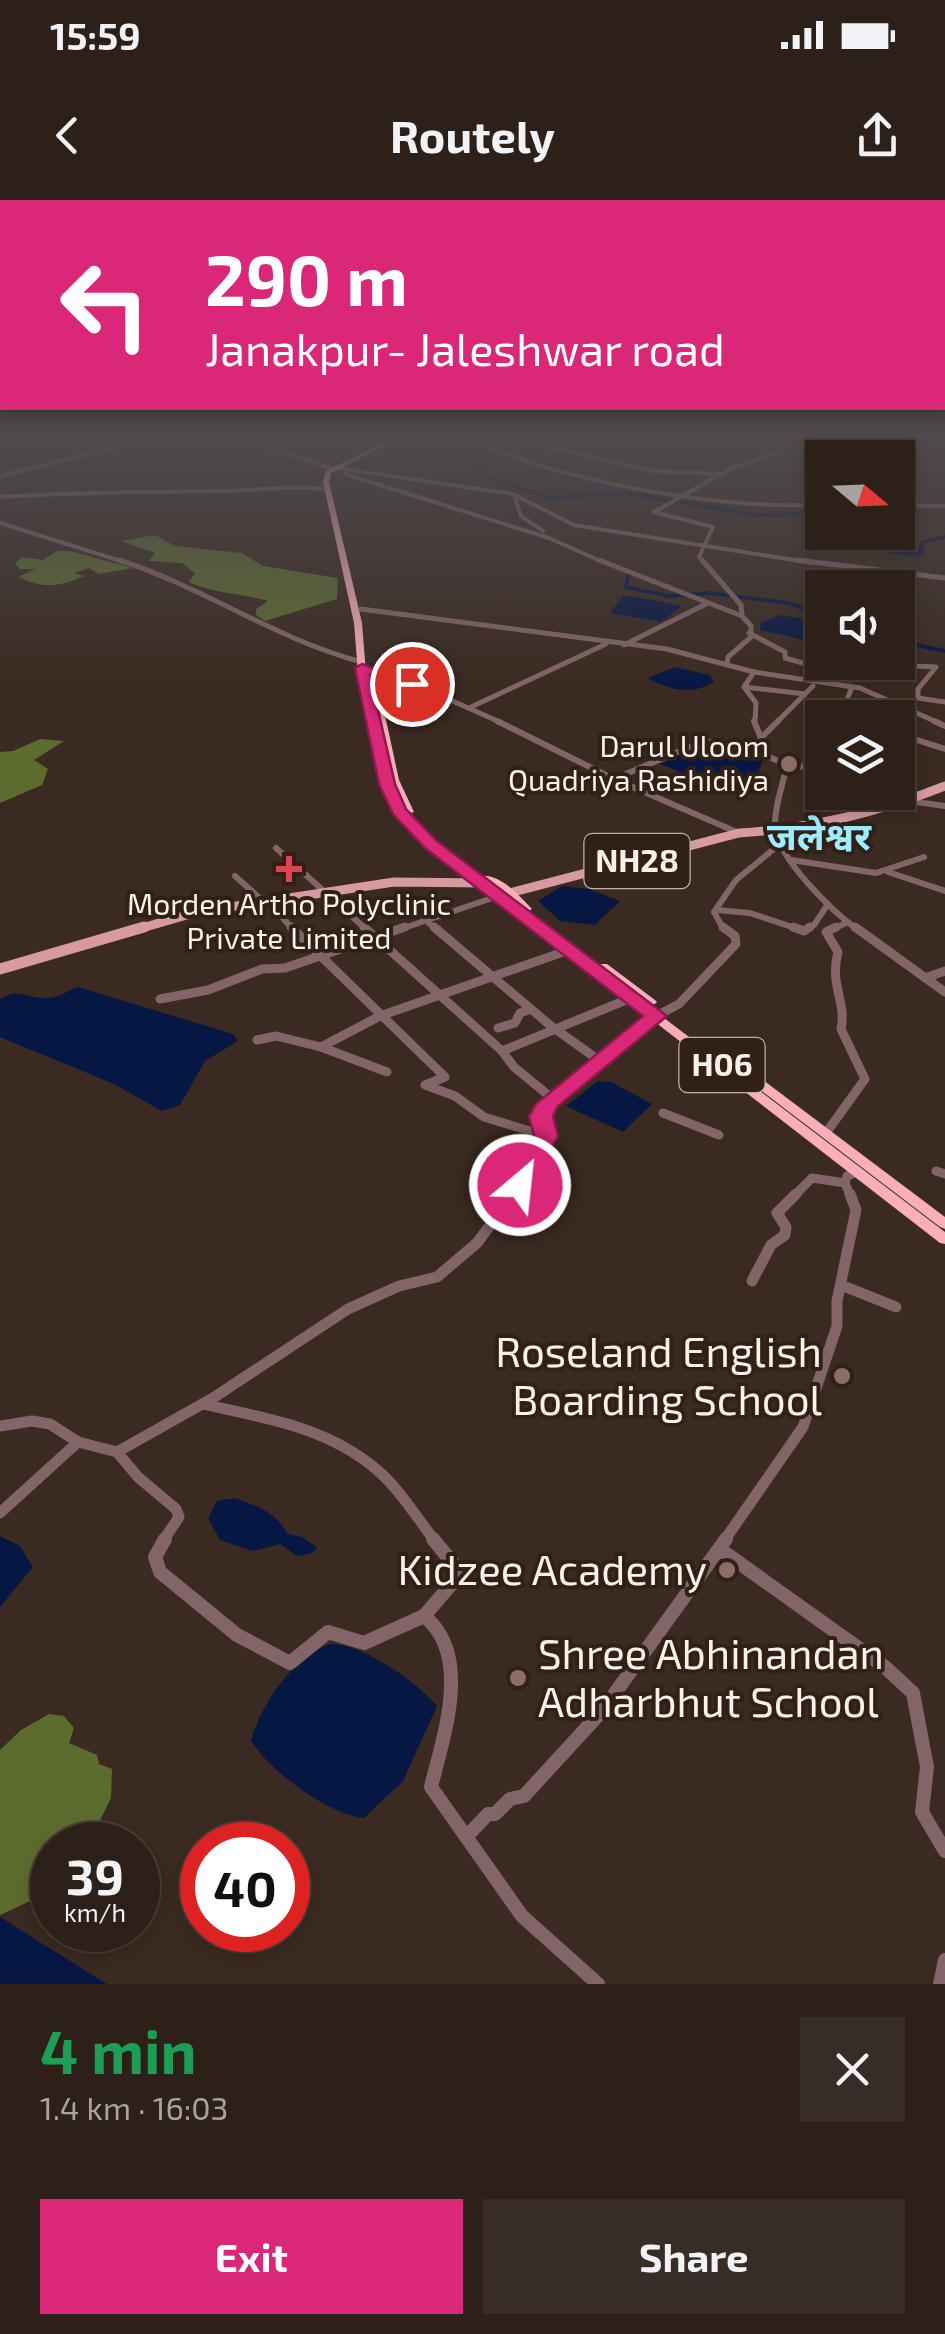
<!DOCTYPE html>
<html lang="en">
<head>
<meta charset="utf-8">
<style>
	body { margin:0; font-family:"Exo 2","Noto Sans Devanagari",sans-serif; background:#382d26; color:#f1f3f6; height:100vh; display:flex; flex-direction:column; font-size:38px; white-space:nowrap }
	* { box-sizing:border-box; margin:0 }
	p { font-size:32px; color:#a6a3a2 }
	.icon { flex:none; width:55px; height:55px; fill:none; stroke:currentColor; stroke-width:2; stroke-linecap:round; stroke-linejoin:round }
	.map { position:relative; height:1784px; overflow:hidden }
	.panel { display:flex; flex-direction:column; background:#2c2019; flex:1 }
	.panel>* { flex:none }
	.guide { position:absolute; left:0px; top:0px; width:945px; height:210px; box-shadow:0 5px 15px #0003,0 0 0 2px #483e38; background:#db2777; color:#fff; overflow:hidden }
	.needle { width:65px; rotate:109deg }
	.buttons { position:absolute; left:805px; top:240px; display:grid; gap:20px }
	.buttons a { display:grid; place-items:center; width:110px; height:110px; border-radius:0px; background:#2c2019; box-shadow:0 5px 15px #0003,0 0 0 2px #483e38; font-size:50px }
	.speed { position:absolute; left:30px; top:1622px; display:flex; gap:20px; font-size:50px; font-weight:700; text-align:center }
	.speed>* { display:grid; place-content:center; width:130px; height:130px; border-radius:50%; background:#2c2019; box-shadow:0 5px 15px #0003,0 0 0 2px #483e38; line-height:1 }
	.speed small { font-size:25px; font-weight:400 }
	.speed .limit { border:15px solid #d22; background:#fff; color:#111 }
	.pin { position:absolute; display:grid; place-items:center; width:85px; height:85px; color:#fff; margin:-42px; border:5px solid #fff; border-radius:50%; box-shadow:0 2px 10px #0007 }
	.me { position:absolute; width:110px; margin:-55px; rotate:28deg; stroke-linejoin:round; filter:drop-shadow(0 0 8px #0008) }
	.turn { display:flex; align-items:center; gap:35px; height:210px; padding:0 40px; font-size:45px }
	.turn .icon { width:130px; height:130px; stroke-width:2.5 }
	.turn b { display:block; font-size:70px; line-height:85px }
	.round { display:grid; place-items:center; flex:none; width:105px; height:105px; border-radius:0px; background:#382d26 }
	.overview { display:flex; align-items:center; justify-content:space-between; height:170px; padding:0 40px }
	h1 { font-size:60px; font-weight:700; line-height:75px; color:#1e9e55 }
	.button { display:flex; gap:20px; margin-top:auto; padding:20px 40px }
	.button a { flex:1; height:115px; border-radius:0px; background:#db2777; color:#fff; font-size:40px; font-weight:700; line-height:115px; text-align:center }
	.button a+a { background:#382d26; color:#f1f3f6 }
	.status { display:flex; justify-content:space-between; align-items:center; height:70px; padding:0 50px; background:#2c2019; direction:ltr }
	.status svg { height:28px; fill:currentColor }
	header { display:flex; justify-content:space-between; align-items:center; height:130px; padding:0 40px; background:#2c2019; font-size:45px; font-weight:700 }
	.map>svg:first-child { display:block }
	.forest { fill:#5c6c2f }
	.water { fill:#071744 }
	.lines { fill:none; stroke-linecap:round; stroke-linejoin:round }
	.canal { stroke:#071744; stroke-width:4 }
	.river { fill:#071744; fill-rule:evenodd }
	.minor-far5 { stroke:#836569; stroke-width:4 }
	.minor-far4 { stroke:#836569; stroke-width:5 }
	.minor-far3 { stroke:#836569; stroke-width:6 }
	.minor-far2 { stroke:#836569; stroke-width:9 }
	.minor-far1 { stroke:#836569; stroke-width:11 }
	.minor { stroke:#836569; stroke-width:14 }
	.major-far1 { stroke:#d79aa3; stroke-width:9 }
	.major { stroke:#d79aa3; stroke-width:11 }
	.highway { fill:#f9aeb9; fill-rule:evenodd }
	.route { fill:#db2777; stroke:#8e194d; stroke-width:2.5 }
	.education-dot { fill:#8d6e63; stroke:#302118; stroke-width:4 }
	.health-dot { fill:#e0444e; stroke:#302118; stroke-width:4 }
	.labels { text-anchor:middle; stroke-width:8; stroke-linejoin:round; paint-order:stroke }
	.far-poi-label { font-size:30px; fill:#fbf1ea; stroke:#302118; text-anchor:end }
	.shield { fill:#302118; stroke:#beb3ab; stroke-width:2.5 }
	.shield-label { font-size:32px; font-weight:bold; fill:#fbf1ea }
	.far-district-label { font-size:38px; font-weight:bold; fill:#9fecff; stroke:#302118 }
	.near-poi-label { font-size:42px; fill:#fbf1ea; stroke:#302118; text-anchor:end }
</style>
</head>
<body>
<div class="status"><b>15:59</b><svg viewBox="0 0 49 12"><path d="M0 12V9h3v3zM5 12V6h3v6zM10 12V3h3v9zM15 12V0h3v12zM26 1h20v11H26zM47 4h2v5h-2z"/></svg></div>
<header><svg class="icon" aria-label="back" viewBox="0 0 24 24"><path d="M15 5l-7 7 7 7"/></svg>Routely<svg class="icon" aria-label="share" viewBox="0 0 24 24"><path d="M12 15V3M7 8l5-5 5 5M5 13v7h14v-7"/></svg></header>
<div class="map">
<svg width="945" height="1784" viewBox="0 0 945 1784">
	<rect width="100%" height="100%" fill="#3a2a21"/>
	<g class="forest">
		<path d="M155,335L175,346L242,353L263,366L338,378L337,399L265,421L256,415V409L268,401C241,393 215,394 189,382L195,373L182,363L149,361L155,353L121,341Z"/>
		<path d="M57,351H70L133,368L99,374L89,368L74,373L84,376C59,387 44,389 19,377L35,369H20L15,363L23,357L43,360Z"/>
		<polygon points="40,539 64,541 34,560 48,569 42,585 0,603 0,552 13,551"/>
		<polygon points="49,1514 64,1516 74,1528 69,1543 97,1555 99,1564 112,1569 111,1598 88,1645 52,1645 50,1692 0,1715 0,1550 21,1530"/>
	</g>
	<g class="water">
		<polygon points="623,396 632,396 682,406 661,422 610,413"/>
		<polygon points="780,415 822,422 822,434 805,440 760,430 761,422"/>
		<path d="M675,467L709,475L714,481C695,496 667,490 648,478Z"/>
		<polygon points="704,543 736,549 763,560 755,580 758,586 753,593 700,580 660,564"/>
		<polygon points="562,686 589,689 620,701 595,725 560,721 538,701"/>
		<path d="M78,787L233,834L238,841L205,861L180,905L162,911L114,884L0,837V799C18,787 27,798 47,798C58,798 68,791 78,787Z"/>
		<polygon points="598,881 611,882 652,904 623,932 566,906"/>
		<path d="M235,1298C261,1308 273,1310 288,1334L302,1337L317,1347L313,1353L297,1356L280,1344L253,1351L220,1340L208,1318L217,1301Z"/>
		<polygon points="0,1336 20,1346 33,1367 0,1407"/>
		<path d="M330,1444C361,1442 417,1482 437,1506L403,1581L364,1618C331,1616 266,1569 251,1540C261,1504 294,1456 330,1444Z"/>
		<polygon points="0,1717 107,1784 0,1784"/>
	</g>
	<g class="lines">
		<g class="canal">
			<polyline points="628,376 626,387 669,396 710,393 788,403 822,414"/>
			<polyline points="898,441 945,451"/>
		</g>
		<g class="river">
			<polygon points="384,237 436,239 450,249 481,265 492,277 549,296 625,291 756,313 822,312 822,316 756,317 625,295 548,300 488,279 477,268 433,242"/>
			<path d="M876,332H883L877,342L898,351L918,352L920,341L945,335V339L925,343L923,355C904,358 888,353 871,344Z"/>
		</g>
		<g class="minor-far5">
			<polyline points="233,237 334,269"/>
			<path d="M468,237C547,280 733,312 822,304"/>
			<polyline points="505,237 654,271 723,274"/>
			<polyline points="337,268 513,294 574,325 813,363"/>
			<polyline points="345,274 549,338 605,363"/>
			<polyline points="0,276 128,244 203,237"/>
			<polyline points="514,295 521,316 543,331"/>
			<path d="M0,297C73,292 145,292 218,291C255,291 290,285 327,289"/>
			<polyline points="898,305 945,306"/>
			<polyline points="0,323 127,363"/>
			<polyline points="704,363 699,357 713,327 654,312 730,269 783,251 788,237"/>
		</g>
		<g class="minor-far4">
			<path d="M119,360C203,387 277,440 362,462"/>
			<polyline points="599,360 742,416"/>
			<polyline points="702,360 741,405 742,416 751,426 751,437 728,457 727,463"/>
			<polyline points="797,360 945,378"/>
			<polyline points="361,409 667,449 754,472 860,488 939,523"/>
			<polyline points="749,433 785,452 785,458 852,477 850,480"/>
			<polyline points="624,445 706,404"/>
			<polyline points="362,468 412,483 502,523"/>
			<polyline points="754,472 744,487 756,503 755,523"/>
			<polyline points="852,477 870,464 936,467 918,489 918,498 945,502"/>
			<polyline points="744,487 805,494"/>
			<polyline points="845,507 876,510 898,502"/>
			<polyline points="469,508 606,444"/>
			<polyline points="839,513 854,518"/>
			<polyline points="840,518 852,487"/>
			<polyline points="776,523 813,486"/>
		</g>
		<g class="minor-far3">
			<polyline points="497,521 614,579 739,633"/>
			<polyline points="754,521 761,538 756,551 787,565 808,567"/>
			<polyline points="934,521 945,526"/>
			<polyline points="898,534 945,549"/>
			<polyline points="761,538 778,521"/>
			<polyline points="822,539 808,567 822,570"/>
			<polyline points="898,546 914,539"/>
			<path d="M787,565C783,584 774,608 775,627C778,659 833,712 858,730"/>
			<polyline points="614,579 704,541 756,551"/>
			<polyline points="847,592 876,609"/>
			<polyline points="909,601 945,606"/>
			<polyline points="276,648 367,730"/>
			<polyline points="791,660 876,673 924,657"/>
			<polyline points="888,672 945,691"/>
			<polyline points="235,676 265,703"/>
			<polyline points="270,702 293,730"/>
			<polyline points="717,710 750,713 801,730"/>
			<polyline points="424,719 437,730"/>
			<polyline points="398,730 498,696"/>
			<polyline points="724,730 714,712 736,680 780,644"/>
			<polyline points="806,730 814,725 828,704"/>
			<polyline points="831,730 848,722"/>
		</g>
		<g class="minor-far2">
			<polyline points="291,727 445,877 425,885 455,896 484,917 546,936"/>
			<polyline points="364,727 502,851"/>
			<polyline points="434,727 551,826 600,861"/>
			<polyline points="793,727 804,731 810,727"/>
			<polyline points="855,727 945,792"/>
			<polyline points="925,778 945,771"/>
			<polyline points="160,799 208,790 262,769 285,768 405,727"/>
			<polyline points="498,828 515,823 520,813 531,809"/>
			<polyline points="257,840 276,836 321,847"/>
			<polyline points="387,872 321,847 380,816 569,750"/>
			<polyline points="553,899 514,867 502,851 631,798"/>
			<polyline points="663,913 719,935"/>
			<path d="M826,933L865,879L841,829C847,802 829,785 838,752L826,732L836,727"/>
			<polyline points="936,971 945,974"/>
			<polyline points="511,997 546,936 541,916 547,903 656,816 679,804 736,744 735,736 723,727"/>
			<polyline points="793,997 812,978 845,983"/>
			<polyline points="851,997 845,983 847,976 857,972"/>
		</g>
		<g class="minor-far1">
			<polyline points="752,1081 771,1045 785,1035 786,1027 777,1013 796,994"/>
			<polyline points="841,1085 896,1107"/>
			<path d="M203,1204C264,1218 327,1227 376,1269C399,1288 417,1318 435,1341"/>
			<polyline points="0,1226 32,1221 50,1224 78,1242 117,1252 138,1277 176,1309 179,1317 163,1341"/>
			<polyline points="117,1252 213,1198 348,1109 399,1086 437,1077 477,1043 513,994"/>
			<polyline points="0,1313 78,1242"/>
			<polyline points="724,1341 803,1227 837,1126 837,1101 856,1010 850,994"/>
		</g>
		<g class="minor">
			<path d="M165,1339L155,1357L160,1372L237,1435L290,1463L328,1432L364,1443L424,1416C473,1455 443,1537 431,1587L522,1716L598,1784"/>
			<polyline points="721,1350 885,1467 913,1493 927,1567 922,1612 945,1651"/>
			<polyline points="424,1416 461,1373 433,1339"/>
			<polyline points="467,1636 488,1614 495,1614 510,1599 524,1596 602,1511 726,1339"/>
			<polyline points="940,1784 945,1760"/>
		</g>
		<g class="major-far1">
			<path d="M498,696L739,633C808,629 881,612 945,586"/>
			<polyline points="135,730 197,712 394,682 485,683"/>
		</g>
		<polyline class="major" points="0,769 144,727"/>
		<g class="highway">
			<path d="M395,237H401L331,273L329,282L362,423L366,473L389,570L375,506L379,504L383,506L399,580L414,612L407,614L434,642L479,676C500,673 518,694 532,709L526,712L598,767L599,764H607L655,800L657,802L655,804L647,805L945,1032V1044L940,1043L428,646L395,612L383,583L358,473L354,423L323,282L326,271ZM487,682L499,688L516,705Z"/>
			<polygon points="759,879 763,880 945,1017 945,1029 940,1027 755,886 753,883 755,880"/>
		</g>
	</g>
	<linearGradient id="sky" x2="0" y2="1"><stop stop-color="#201712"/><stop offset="0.49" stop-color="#4f4a4e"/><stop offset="1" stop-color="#4f4a4e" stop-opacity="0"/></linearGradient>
	<rect width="945" height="487" fill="url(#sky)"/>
	<polygon class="route" points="362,464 420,484 412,488 370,475 395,584 406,609 437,641 667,816 557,907 553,916 558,936 528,991 520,993 507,985 534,936 529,916 536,904 643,816 425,648 393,614 379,584 355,468"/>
	<g class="education-dot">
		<circle cx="789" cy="564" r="10"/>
		<circle cx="842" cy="1176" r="10"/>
		<circle cx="727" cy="1370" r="10"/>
		<circle cx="518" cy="1478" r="10"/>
	</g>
	<path class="health-dot" d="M284 654h10v10h10v10h-10v10h-10v-10h-10v-10h10z"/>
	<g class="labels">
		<g class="far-poi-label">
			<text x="769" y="557">Darul Uloom<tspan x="769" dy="34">Quadriya Rashidiya</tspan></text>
			<text x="289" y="715" text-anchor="middle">Morden Artho Polyclinic<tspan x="289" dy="34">Private Limited</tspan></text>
		</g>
		<g class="shield">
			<rect x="584.5" y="634" width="105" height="54" rx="8"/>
			<rect x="679.5" y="838" width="85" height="54" rx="8"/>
		</g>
		<g class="shield-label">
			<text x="637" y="672">NH28</text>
			<text x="722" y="876">H06</text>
		</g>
		<g class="far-district-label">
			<text x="819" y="650">जलेश्वर</text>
		</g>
		<g class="near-poi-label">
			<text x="822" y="1167">Roseland English<tspan x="822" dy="48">Boarding School</tspan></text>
			<text x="707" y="1385">Kidzee Academy</text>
			<text x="538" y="1469" text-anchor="start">Shree Abhinandan<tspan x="538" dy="48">Adharbhut School</tspan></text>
		</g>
	</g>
</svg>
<div class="buttons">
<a><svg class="needle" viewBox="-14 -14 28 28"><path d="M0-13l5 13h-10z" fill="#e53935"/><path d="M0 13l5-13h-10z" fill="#a6a3a2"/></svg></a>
<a><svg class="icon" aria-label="sound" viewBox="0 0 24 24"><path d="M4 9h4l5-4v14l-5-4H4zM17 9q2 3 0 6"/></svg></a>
<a><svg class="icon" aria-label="layers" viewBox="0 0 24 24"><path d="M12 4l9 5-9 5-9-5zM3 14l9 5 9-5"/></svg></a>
</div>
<div class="speed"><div>39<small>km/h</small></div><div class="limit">40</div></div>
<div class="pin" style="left:412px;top:484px;background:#d93025"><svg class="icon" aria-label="arrive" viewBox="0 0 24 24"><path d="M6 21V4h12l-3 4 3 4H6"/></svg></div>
<svg class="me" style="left:520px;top:985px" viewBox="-20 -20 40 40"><circle r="17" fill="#db2777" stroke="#fff" stroke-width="3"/><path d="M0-11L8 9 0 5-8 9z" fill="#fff"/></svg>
<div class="guide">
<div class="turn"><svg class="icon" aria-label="left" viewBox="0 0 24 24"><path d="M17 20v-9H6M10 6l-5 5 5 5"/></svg><div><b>290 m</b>Janakpur- Jaleshwar road</div></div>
</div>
</div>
<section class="panel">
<div class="overview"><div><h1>4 min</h1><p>1.4 km · 16:03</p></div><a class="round"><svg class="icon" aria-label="close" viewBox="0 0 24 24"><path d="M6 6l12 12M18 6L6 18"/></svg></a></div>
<div class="button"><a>Exit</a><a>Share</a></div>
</section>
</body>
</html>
